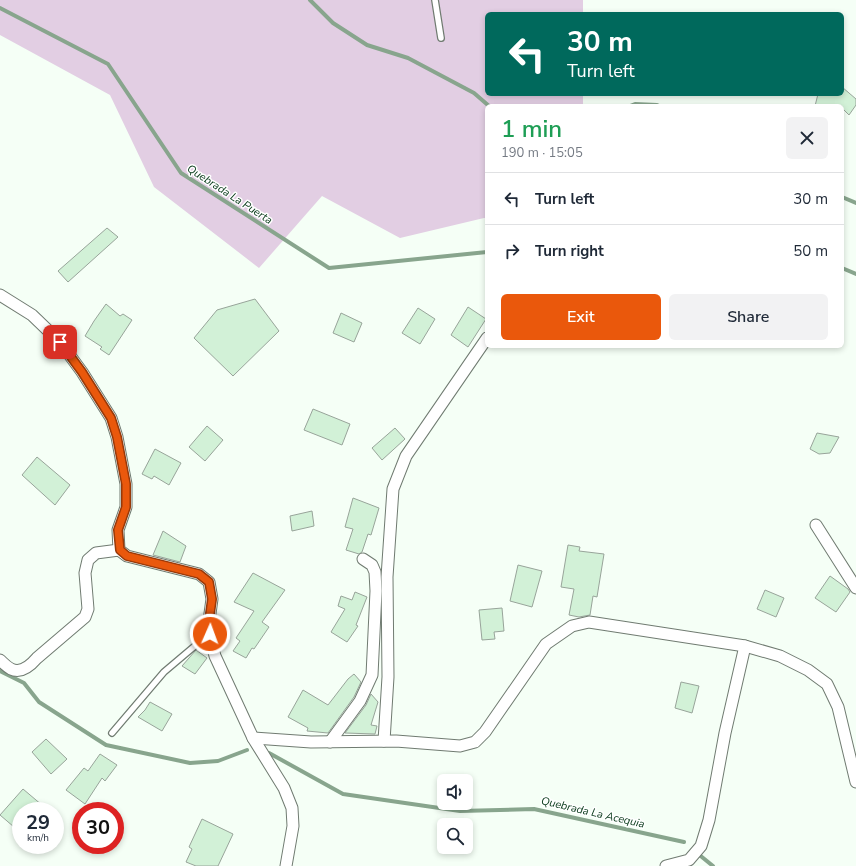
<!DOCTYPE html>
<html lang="en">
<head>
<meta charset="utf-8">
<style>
	body { margin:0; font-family:"Nunito Sans",sans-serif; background:#f2f2f3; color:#1f2937; height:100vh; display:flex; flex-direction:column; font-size:15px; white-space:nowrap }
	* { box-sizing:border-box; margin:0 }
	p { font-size:13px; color:#747a83 }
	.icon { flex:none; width:22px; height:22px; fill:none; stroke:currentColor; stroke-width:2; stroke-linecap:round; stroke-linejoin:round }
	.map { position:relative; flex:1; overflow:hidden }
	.sheet { position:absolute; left:485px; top:104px; width:359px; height:244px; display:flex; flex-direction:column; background:#fff; border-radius:6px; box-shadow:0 2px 6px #0003 }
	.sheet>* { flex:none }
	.hud { position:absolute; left:485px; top:12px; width:359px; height:84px; border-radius:6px; box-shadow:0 2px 6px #0003; background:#00695c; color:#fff; overflow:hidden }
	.fabs { position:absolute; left:437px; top:774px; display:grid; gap:8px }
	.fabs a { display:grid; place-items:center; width:36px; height:36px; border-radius:6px; background:#fff; box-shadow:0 2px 6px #0003; font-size:20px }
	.speed { position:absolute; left:12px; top:802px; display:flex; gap:8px; font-size:20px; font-weight:700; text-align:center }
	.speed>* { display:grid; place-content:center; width:52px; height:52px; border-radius:50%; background:#fff; box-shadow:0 2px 6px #0003; line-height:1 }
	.speed small { font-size:10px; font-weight:400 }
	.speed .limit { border:6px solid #d22; background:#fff; color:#111 }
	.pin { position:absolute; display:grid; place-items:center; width:34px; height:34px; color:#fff; margin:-17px; border-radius:8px; box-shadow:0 2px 6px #0006 }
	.me { position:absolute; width:44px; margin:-22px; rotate:2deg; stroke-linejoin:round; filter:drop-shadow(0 0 3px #0008) }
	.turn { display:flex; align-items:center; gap:14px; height:84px; padding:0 16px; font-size:18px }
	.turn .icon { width:52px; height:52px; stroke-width:2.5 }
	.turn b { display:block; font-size:28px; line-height:34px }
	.round { display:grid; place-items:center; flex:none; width:42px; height:42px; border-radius:6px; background:#f2f2f3 }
	.overview { display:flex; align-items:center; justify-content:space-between; height:68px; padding:0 16px }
	h1 { font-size:24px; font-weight:600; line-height:30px; color:#1e9e55 }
	.primary-button { display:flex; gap:8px; margin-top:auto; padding:8px 16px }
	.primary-button a { flex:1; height:46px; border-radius:6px; background:#ea580c; color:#fff; font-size:16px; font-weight:600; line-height:46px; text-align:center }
	.primary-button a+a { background:#f2f2f3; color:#1f2937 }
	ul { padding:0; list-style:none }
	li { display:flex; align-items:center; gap:12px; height:52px; padding:0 16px; border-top:1px solid #e0e1e3 }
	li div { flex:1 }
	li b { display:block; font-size:15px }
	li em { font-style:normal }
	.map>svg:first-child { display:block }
	.green { fill:#e2cee3 }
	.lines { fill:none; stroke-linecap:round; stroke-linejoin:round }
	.stream { stroke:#88a58d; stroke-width:4 }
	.building { fill:#d2f1d7; stroke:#98a49a }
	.lane-casing { stroke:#707b71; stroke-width:8 }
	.street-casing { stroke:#707b71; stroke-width:13 }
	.lane { stroke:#fff; stroke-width:5.5 }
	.street { stroke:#fff; stroke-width:11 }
	.route-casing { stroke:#983908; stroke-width:10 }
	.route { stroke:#ea580c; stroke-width:7 }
	.labels { text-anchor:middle; stroke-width:3; stroke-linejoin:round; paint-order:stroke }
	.water-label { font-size:11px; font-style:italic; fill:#053817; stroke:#fff }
</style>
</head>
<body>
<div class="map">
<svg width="856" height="866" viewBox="0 0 856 866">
	<rect width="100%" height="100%" fill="#f5fff6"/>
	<polygon class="green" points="0,0 583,0 583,14 487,14 487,94 583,94 583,106 487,106 487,218 484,218 400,238 322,196 259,268 154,187 110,95 0,35"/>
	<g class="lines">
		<g class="stream">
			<polyline points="310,0 333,23 367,45 408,58 474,93 489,106"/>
			<polyline points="0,8 108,64 181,173 329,268 487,252"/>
			<polyline points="630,106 635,104 657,105 659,106"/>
			<polyline points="842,197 856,203"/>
			<polyline points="842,268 856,274"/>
			<polyline points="0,671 24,683 39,702 106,745 190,763 218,761 247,750"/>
			<polyline points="269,753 343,794 460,811 534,809 684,842"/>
			<polyline points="697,853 713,866"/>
		</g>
	</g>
	<g class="building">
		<polygon points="842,87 856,99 856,105 849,115 842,108 842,106 815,106 818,94 842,94"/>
		<polygon points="107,228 118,237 68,282 58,271"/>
		<polygon points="255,299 279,331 233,376 194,338 217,310"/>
		<polygon points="106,304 120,316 123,314 132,320 109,355 100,349 102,347 85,336 94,321"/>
		<polygon points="468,307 486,319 468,347 451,335"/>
		<polygon points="418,308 435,319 420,344 402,333"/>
		<polygon points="341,313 362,323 354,342 333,333"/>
		<polygon points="313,409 350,424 342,445 304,430"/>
		<polygon points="207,426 223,440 205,461 189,447"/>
		<polygon points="395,428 405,439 382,460 372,448"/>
		<polygon points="817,433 839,437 830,453 819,454 810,449"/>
		<polygon points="155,449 181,463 169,485 154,476 152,479 142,474"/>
		<polygon points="37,457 70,485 55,505 22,475"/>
		<polygon points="353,498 379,508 371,535 368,534 362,552 359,554 346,550 353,529 345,527"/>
		<polygon points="312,511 314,526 292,531 290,516"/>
		<polygon points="163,531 186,546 180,562 153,555"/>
		<polygon points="568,545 580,547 579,551 604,554 597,597 593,596 590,615 579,617 569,615 574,589 561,587"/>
		<polygon points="518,565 542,571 532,607 510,601"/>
		<polygon points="253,573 285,590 262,622 269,627 254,649 252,648 246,658 233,651 240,641 236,638 254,611 234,602"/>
		<polygon points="830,576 848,589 850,592 836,612 815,598"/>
		<polygon points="765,590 784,598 776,617 757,609"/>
		<polygon points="355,592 367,597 356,625 358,626 347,642 331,632 345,609 338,606 341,596 352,600"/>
		<polygon points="502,608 504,631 494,632 495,639 482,640 479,610"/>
		<polygon points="196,650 207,658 195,674 182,666"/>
		<polygon points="354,674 361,682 354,697 328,733 307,731 308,728 288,717 303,690 328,705 348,679"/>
		<polygon points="681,682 699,686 692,713 675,708"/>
		<polygon points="371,694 378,702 371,725 377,726 375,734 345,733 366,705"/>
		<polygon points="150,702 172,714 162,731 138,717 145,710"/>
		<polygon points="46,739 67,759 51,774 32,752"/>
		<polygon points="100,754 117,765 105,781 102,778 85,804 66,790 84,768 88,771"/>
		<polygon points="23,789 49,811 21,811 21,833 0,815"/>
		<polygon points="202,819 233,834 218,866 196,866 186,862 192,849 189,847"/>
	</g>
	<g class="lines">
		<g class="lane-casing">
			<g id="lane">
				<polyline points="435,0 441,38"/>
				<polyline points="112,733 164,672 209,634"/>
			</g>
		</g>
		<g class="street-casing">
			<g id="street">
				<polyline points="0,295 32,315 60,342 82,372 111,418 117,437 126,484 126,507 118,530 119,550 127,556 199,574 209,582 212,599 208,628 215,656 253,738 284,788 292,808 293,826 286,866"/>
				<polyline points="816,525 856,588"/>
				<path d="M0,660C3,663 7,667 11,669C21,674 31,665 37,658L85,617L88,609L85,573L88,560L96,553L119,550"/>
				<polyline points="253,738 311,742 396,741 460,746 475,742 485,732 546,644 572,626 589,622 745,646 780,656 808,670 827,684 838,707 856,782"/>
				<polyline points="384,741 388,677 387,577 393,489 406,456 487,338"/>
				<polyline points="330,742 360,701 372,675 376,591 375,572 372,565 363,559"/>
				<polyline points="666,866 689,860 701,846 709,820 725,733 745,646"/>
			</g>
		</g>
		<use href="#lane" class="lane"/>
		<use href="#street" class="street"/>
	</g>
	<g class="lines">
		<g class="route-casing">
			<polyline id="route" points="60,342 82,372 111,418 117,437 126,484 126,507 118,530 120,550 127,556 199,574 209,582 212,599 208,628 210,634"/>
		</g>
		<use href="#route" class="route"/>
	</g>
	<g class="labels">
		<g class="water-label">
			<text transform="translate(230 194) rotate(33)" y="4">Quebrada La Puerta</text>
			<text transform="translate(593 812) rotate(13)" y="4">Quebrada La Acequia</text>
		</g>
	</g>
</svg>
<div class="fabs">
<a><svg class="icon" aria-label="sound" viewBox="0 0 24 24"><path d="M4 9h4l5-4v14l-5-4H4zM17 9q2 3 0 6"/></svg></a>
<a><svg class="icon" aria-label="search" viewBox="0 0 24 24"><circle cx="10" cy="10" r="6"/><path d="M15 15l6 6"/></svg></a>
</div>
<div class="speed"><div>29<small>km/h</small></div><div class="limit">30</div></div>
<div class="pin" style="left:60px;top:342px;background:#d93025"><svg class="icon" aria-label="arrive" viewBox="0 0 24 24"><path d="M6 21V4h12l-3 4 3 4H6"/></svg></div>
<svg class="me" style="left:210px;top:634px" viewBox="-20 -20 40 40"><circle r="17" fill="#ea580c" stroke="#fff" stroke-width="3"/><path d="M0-11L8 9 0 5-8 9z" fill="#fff"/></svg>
<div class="hud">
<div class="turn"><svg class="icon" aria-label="left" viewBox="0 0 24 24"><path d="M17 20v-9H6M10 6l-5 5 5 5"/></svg><div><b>30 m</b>Turn left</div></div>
</div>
<section class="sheet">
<div class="overview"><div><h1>1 min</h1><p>190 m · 15:05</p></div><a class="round"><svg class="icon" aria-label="close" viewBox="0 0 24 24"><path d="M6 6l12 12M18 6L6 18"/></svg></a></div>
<ul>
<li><svg class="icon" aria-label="left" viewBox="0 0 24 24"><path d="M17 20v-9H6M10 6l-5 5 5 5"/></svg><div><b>Turn left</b></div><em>30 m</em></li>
<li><svg class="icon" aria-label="right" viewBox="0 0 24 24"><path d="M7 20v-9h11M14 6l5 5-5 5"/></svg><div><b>Turn right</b></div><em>50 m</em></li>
</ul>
<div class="primary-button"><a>Exit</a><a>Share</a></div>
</section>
</div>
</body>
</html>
